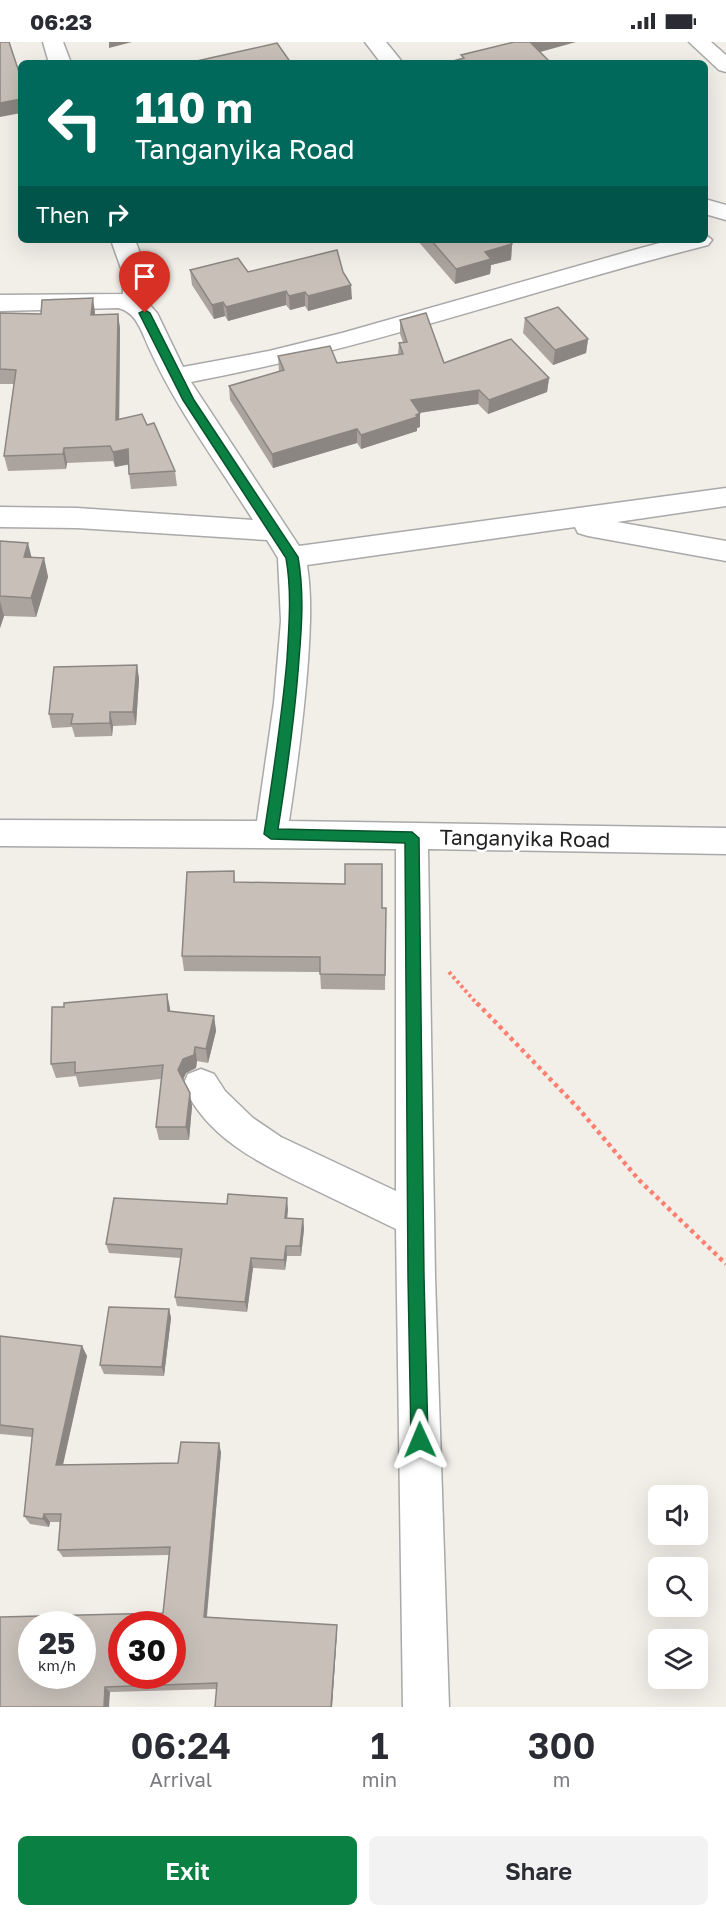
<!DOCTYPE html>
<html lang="en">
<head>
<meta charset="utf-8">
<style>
	body { margin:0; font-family:"Golos Text",sans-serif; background:#f2f2f3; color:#2b2b33; height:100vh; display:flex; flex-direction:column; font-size:22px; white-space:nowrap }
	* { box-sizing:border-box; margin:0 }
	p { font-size:20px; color:#7c7c81 }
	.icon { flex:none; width:33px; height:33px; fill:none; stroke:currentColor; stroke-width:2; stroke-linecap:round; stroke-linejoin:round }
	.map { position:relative; height:1665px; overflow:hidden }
	.panel { display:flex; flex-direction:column; background:#fff; flex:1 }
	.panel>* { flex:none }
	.hud { position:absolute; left:18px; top:18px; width:690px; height:183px; border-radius:9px; box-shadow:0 6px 24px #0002; background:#00695c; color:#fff; overflow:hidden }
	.buttons { position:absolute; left:648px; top:1443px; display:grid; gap:12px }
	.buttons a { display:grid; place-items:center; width:60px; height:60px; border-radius:9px; background:#fff; box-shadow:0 6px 24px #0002; font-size:30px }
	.speed { position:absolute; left:18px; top:1569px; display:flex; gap:12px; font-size:30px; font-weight:700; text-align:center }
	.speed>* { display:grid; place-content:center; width:78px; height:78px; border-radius:50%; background:#fff; box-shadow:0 6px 24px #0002; line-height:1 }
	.speed small { font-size:15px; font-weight:400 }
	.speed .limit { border:9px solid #d22; background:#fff; color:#111 }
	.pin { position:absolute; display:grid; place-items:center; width:51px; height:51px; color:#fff; margin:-62px -26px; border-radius:50% 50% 50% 0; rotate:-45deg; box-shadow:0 0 6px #0007 }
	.pin .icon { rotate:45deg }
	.me { position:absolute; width:66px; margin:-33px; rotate:359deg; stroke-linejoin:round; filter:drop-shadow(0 0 4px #0008) }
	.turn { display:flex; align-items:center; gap:21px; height:126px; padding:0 18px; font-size:27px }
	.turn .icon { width:78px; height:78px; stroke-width:2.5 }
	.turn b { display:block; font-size:42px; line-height:51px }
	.then { display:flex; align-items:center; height:57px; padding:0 18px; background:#0003; gap:12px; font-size:22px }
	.eta { display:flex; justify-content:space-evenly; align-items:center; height:102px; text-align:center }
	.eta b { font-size:36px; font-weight:600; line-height:42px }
	.button { display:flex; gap:12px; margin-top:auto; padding:12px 18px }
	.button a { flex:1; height:69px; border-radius:9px; background:#0b8043; color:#fff; font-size:24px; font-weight:600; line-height:69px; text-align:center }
	.button a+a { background:#f2f2f3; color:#2b2b33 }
	.status { display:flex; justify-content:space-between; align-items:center; height:42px; padding:0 30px; background:#fff; direction:ltr }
	.status svg { height:16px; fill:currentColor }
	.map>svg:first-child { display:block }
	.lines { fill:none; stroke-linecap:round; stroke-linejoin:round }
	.minor-casing { stroke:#a9a9a9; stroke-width:3 }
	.path-far1 { stroke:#fa8072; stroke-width:4; stroke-dasharray:3 3; stroke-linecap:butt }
	.path { stroke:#fa8072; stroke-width:4.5; stroke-dasharray:4 4; stroke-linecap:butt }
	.minor { fill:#fff; fill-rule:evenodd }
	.wall { fill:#aba49e }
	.shaded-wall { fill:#8b8681 }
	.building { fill:#c7bfb8; stroke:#8b8681; stroke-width:1.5; fill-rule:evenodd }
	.route { fill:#0b8043; stroke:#07532c; stroke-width:1.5 }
	.labels { text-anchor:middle; stroke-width:5; stroke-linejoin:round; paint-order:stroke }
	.street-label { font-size:21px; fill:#222; stroke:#fff }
</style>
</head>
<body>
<div class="status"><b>06:23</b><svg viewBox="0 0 49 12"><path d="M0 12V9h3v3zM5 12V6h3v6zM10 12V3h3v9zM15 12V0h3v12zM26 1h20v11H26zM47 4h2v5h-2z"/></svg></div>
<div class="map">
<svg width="726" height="1665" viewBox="0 0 726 1665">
	<rect width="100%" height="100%" fill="#f2efe9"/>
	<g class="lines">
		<g class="minor-casing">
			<g id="minor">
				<polygon points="43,0 63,0 71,21 49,21"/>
				<polygon points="365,0 386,0 403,21 381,21"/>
				<polygon points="689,0 711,0 726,13 726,30 719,28"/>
				<polygon points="705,157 726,163 726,178 705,172"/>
				<path d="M705,192L712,198L708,203C535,247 367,307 191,340L299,504L726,446V464L617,480L726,499V519L588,494L578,491L575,485L307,523C312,555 310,587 308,619C304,673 297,726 289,779L726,786V812L428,807L435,1235L449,1665H403L396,1187C367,1173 338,1159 309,1145C258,1120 208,1097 183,1043L188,1032L201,1027L214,1032L225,1049L253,1076L281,1095L396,1149V807L0,804V778L257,779L274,661L281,579L278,516L267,498L77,486L0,485V465L77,466L253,478C218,422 177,368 150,308C142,291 137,270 118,266L0,269V253L123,252L122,229L111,198H135L147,229V260L157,271L183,325L269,309L342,291L641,206L671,198H705Z"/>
			</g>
		</g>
		<polyline class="path-far1" points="449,930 478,963"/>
		<polyline class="path" points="477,961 579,1067 639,1138 726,1222"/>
		<use href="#minor" class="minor"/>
	</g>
	<g class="wall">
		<polygon points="417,198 508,198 512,202 511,218 491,223 490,232 455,242"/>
		<polygon points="190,228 248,230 343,230 352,257 308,269 305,264 290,268 286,263 228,279 225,274 214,277 192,243"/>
		<polygon points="95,270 95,273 118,272 120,287 119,377 147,383 175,429 177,444 131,447 129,432 129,422 115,425 113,419 67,421 66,427 8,429 4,414 14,342 0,342 0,271 41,272"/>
		<polygon points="525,276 588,297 586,311 553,323 523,291"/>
		<polygon points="400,278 444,321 549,336 547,350 488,372 478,362 420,371 420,385 417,386 417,389 361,407 357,401 273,426 230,358 229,344 279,330 278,314 337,321 398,313 399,301 403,300 400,292"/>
		<polygon points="0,499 32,515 44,516 48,535 36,575 4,574 0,586"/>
		<polygon points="137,623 139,637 136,683 113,684 112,694 75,695 72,685 52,686 49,672"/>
		<polygon points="234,829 235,840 386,866 385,948 321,947 320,930 184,929 182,914"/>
		<polygon points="170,966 170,969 214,974 216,989 208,1021 197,1019 196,1026 186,1031 183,1038 192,1064 189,1098 159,1098 156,1085 161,1037 79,1045 76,1034 56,1036 51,1022"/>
		<polygon points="288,1167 287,1176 303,1177 304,1187 301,1214 287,1214 285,1228 253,1226 247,1270 177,1264 175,1255 181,1216 109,1211 106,1202"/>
		<polygon points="169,1267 171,1276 164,1334 104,1332 100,1323"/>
		<polygon points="0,1294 82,1304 87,1314 63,1423 178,1421 221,1410 207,1575 337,1583 337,1589 332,1665 215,1665 217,1647 110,1650 0,1665 163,1571 169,1513 63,1515 58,1508 60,1480 50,1480 49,1485 30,1482 24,1474 32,1395 0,1392"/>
	</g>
	<g class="shaded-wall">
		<polygon points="109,0 132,0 109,6"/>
		<polygon points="528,0 576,0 526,14"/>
		<polygon points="21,57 21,71 0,75 0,61"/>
		<polygon points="512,202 511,218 491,223 490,232 455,242 456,227 485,210"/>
		<polygon points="351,243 352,257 308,269 308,254"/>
		<polygon points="286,249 286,263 228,279 226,265"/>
		<polygon points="305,250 305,264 290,268 289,254"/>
		<polygon points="93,256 95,270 94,288 91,273"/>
		<polygon points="223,260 225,274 214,277 212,263"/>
		<polygon points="118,272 120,287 119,392 116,378"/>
		<polygon points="588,297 586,311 553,323 555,308"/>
		<polygon points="549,336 547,350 488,372 489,358"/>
		<polygon points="479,348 478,362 410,372 411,358"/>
		<polygon points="420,371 420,385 417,386 417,389 361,407 361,393"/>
		<polygon points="357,387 357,401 273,426 272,412"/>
		<polygon points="64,406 67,421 66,427 63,412"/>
		<polygon points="128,407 131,422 115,425 113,410"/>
		<polygon points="28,501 33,521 24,515"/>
		<polygon points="44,516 48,535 36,575 31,556"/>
		<polygon points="0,559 4,574 0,586"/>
		<polygon points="137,623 139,637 136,683 133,670"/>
		<polygon points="110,670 113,684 112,694 110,681"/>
		<polygon points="167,952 170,966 171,983 168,969"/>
		<polygon points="214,974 216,989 208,1021 206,1007"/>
		<polygon points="195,1005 197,1019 196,1026 186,1031 181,1042 178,1028 183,1017"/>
		<polygon points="190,1051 192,1064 189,1098 186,1085"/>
		<polygon points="287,1156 288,1167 286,1186 285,1176"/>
		<polygon points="303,1177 304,1187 301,1214 300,1204"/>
		<polygon points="286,1204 287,1214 285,1228 284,1218"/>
		<polygon points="251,1216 253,1226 247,1270 245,1260"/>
		<polygon points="169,1267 171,1276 164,1334 162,1325"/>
		<polygon points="82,1304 87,1314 61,1431 56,1423"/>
		<polygon points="219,1401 221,1410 206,1581 204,1575"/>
		<polygon points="44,1472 50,1480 49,1485 43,1477"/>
		<polygon points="337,1583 337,1589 332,1665 331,1665"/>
		<polygon points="105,1645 110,1650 109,1665 104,1665"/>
	</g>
	<g class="building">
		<polygon points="0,0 9,0 21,36 21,57 0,61"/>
		<polygon points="514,0 530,0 551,21 446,21 464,16 461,13"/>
		<polygon points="277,1 291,21 199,21 197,19"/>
		<polygon points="431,198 508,198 512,202 485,210 491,217 456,227"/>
		<polygon points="337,208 343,230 351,243 308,254 305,250 289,254 286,249 226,265 223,260 212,263 190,228 238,216 248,230"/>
		<polygon points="93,256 91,273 118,272 116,378 142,372 147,383 154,381 175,429 129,432 128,407 113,410 110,404 64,406 63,412 4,414 16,328 0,327 0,271 41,272 42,258"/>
		<polygon points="558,265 588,297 555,308 525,276"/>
		<polygon points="426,271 444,321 511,297 549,336 489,358 479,348 411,358 420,371 416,373 417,375 361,393 357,387 272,412 229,344 284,328 278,314 330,304 337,321 403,312 399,301 407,300 400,278"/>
		<polygon points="0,499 28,501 24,515 44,516 31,556 0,554"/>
		<polygon points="137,623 133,670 110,670 110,681 71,682 73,672 49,672 54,625"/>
		<polygon points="345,822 382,822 382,866 386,866 385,933 320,932 320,915 182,914 187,830 234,829 234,840 345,842"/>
		<polygon points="167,952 168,969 214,974 206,1007 195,1005 194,1013 183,1017 178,1028 190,1051 186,1085 156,1085 163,1023 75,1031 75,1020 51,1022 52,965 64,965 64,961"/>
		<polygon points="228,1152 287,1156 285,1176 303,1177 300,1204 286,1204 284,1218 251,1216 245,1260 175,1255 182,1207 106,1202 114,1156 227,1162"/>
		<polygon points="109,1265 169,1267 162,1325 100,1323"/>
		<path d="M0,1294L82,1304L56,1423L178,1421L181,1400L219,1401L204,1575L337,1583L331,1665H215L217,1641L105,1645L104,1665H0V1575L163,1571L170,1505L58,1508L61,1472H44L43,1477L24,1474L33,1387L0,1383ZM32,1582H82V1634H32ZM122,1582H172V1634H122Z"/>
	</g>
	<path class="route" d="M145,268L150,271L194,358L298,515C304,549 302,582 299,617C295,674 287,730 278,787L412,790L419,796L424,1235L428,1398L426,1404L420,1407L414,1404L411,1398L408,1235L405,801L271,797L264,792C273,734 282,676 287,617C289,583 292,550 286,516L183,358L139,271Z"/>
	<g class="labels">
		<g class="street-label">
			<text transform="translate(525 797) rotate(1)" y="7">Tanganyika Road</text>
		</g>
	</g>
</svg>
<div class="buttons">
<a><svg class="icon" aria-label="sound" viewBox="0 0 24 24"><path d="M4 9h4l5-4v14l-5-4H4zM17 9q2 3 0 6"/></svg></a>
<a><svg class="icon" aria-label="search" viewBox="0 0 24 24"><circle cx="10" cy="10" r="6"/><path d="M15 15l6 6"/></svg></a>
<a><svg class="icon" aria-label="layers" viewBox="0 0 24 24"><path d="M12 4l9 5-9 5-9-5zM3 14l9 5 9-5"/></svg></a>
</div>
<div class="speed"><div>25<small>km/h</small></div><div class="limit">30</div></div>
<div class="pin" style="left:145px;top:271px;background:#d93025"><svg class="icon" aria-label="arrive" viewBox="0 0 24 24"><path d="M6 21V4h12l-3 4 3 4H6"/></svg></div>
<svg class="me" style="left:420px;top:1398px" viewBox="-20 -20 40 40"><path d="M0-17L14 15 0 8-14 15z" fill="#0b8043" stroke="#fff" stroke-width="4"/></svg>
<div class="hud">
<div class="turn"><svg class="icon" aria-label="left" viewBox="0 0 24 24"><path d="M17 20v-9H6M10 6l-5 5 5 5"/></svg><div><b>110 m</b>Tanganyika Road</div></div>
<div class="then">Then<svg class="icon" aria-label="right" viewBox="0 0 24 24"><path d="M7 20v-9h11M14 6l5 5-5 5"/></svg></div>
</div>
</div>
<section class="panel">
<div class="eta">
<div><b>06:24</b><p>Arrival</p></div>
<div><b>1</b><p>min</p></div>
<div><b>300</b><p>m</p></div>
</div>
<div class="button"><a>Exit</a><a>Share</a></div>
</section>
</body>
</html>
